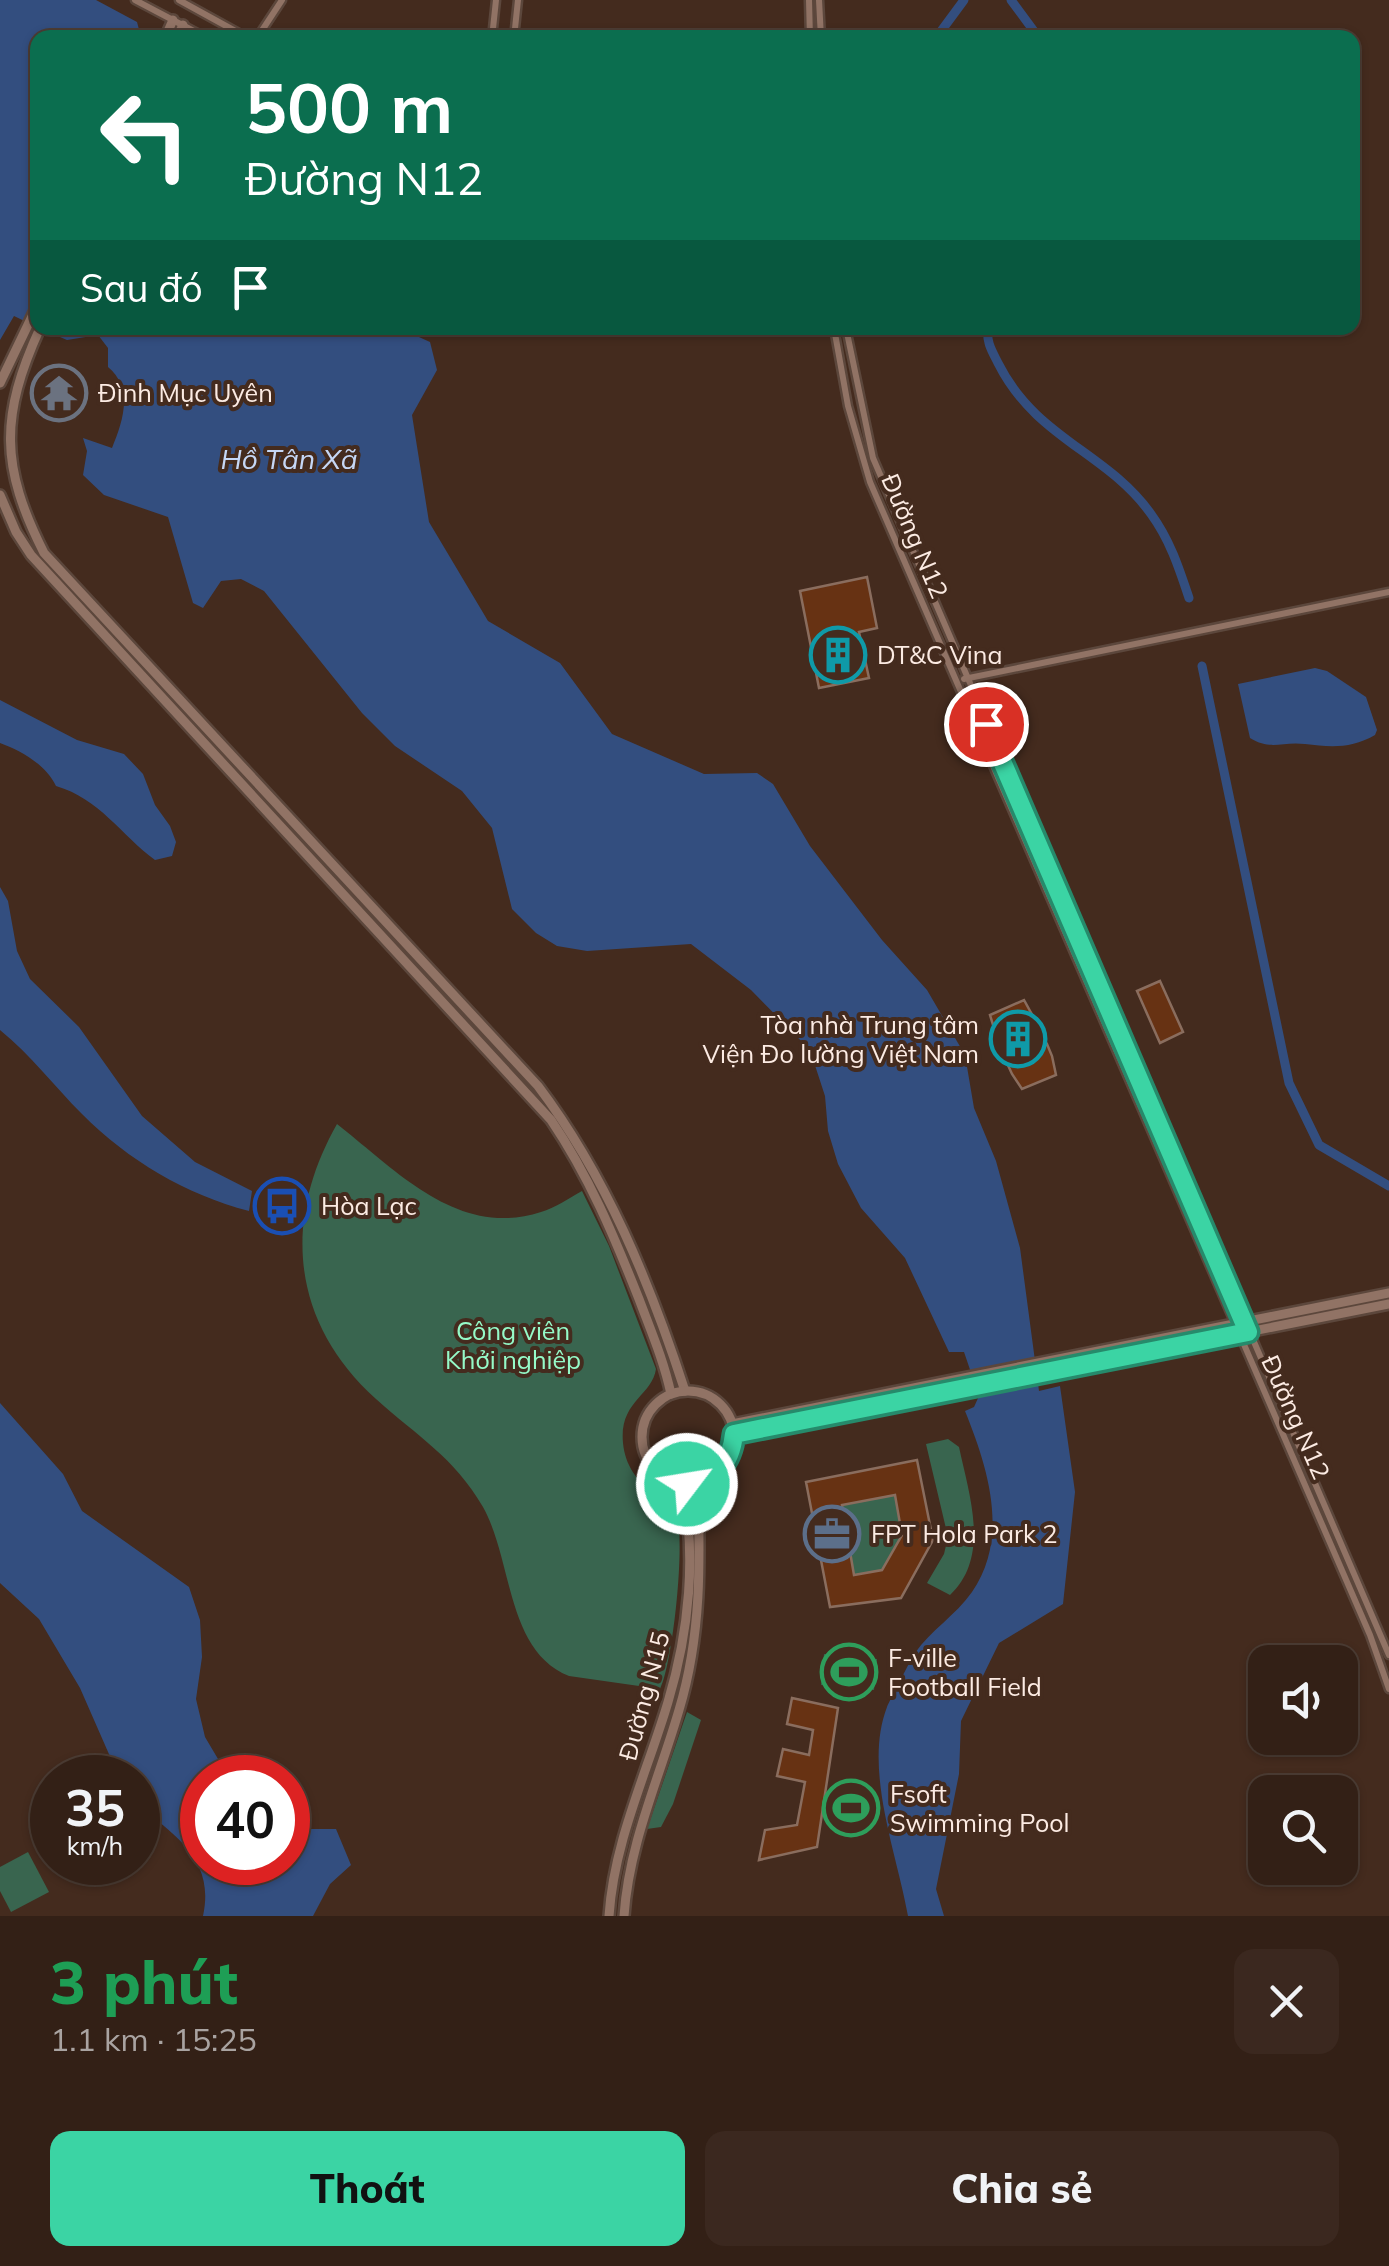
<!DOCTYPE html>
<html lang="vi">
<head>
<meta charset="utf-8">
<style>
	body { margin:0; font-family:Mulish,sans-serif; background:#3b281f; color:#f1f3f6; height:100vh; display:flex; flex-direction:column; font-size:38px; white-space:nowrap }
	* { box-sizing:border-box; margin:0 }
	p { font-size:32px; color:#a9a3a1 }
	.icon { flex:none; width:55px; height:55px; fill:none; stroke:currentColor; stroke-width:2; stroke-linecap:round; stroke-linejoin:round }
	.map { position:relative; height:1916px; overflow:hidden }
	.details { display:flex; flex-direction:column; background:#332016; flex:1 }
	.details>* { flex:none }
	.banner { position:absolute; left:30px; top:30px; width:1330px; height:305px; border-radius:20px; box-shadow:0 2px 8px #0004,0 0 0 2px #4e3e35; background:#0b6e4f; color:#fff; overflow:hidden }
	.buttons { position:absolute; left:1248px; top:1645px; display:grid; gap:20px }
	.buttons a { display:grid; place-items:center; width:110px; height:110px; border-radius:20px; background:#332016; box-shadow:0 2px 8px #0004,0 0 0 2px #4e3e35; font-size:50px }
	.speed { position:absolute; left:30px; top:1755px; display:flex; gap:20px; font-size:50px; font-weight:700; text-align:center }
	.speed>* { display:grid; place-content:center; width:130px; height:130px; border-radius:50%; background:#332016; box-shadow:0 2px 8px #0004,0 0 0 2px #4e3e35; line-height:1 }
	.speed small { font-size:25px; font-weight:400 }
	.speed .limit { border:15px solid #d22; background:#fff; color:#111 }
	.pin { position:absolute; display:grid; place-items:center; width:85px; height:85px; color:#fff; margin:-42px; border:5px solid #fff; border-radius:50%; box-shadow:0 2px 10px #0007 }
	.me { position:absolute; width:110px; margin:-55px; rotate:59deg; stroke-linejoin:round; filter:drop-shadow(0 0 8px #0008) }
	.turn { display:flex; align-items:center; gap:35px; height:210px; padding:0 50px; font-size:45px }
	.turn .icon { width:130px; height:130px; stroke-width:2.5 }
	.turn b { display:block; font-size:70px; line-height:85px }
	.then { display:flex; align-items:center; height:95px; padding:0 50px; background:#0003; gap:20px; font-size:38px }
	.round { display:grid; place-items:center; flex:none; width:105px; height:105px; border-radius:20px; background:#3b281f }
	.overview { display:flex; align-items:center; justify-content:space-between; height:170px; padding:0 50px }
	h1 { font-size:60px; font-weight:800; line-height:75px; color:#1e9e55 }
	.button { display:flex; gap:20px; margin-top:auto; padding:20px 50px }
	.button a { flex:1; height:115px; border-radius:20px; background:#3bd4a4; color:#111; font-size:40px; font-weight:800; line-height:115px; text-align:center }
	.button a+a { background:#3b281f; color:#f1f3f6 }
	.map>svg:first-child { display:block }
	.green { fill:#39654f }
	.water { fill:#334e7f }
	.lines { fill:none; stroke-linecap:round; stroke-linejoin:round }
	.canal { stroke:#334e7f; stroke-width:9 }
	.building { fill:#673213; stroke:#8a6d5e; stroke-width:2.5; fill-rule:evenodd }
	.street-casing { stroke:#5c473c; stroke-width:11 }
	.secondary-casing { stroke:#5c473c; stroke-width:14 }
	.street { stroke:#917365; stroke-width:6 }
	.secondary { stroke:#917365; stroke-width:9 }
	.route-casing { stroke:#268a6b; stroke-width:25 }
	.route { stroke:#3bd4a4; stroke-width:18 }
	.labels { text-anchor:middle; stroke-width:8; stroke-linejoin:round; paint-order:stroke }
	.poi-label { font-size:25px; fill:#fcebe3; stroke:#442b1e; text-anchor:start }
	.street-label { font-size:25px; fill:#fcebe3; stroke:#442b1e }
	.park-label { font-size:25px; fill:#95fac8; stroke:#442b1e }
	.water-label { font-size:28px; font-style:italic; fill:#c5d7f6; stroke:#442b1e }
</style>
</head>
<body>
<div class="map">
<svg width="1389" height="1916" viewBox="0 0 1389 1916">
	<rect width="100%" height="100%" fill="#442b1e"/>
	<g class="green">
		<path d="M337,1124C396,1170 458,1239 541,1212C555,1208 569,1198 582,1191L609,1246L656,1369C652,1396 619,1401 623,1443C625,1465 637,1482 655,1493C661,1497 670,1500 674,1506C688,1527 673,1665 660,1689L569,1676C506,1651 513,1561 483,1507C454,1457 417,1436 376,1399C291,1322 282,1221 337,1124Z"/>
		<path d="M948,1439L959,1447C969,1494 991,1557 950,1595L927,1583L944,1554L948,1537L926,1444Z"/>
		<polygon points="895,1495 902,1535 882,1570 854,1575 842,1505"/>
		<polygon points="824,1654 877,1659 874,1690 821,1685"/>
		<polygon points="687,1712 701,1720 673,1804 661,1827 647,1829"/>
		<polygon points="28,1852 49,1892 11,1912 0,1891 0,1867"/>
	</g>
	<g class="water">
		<polygon points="0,0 96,0 137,22 141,37 38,38 37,327 14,316 0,340"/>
		<path d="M39,328H399L430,342L437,370L412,415L429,522L488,621L560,663L612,734L704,774L757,773L773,784L810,846L882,940L927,990L965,1055L974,1108L996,1161L1020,1248L1039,1391L1060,1386L1075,1492L1063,1604L999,1643L961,1721L959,1774L936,1889L944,1916H908C897,1853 863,1769 887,1707C890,1700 911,1659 915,1653C930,1631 956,1615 972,1592C1010,1537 988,1468 965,1411L974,1407L979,1396L964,1352H949L905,1258L861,1208L838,1164L828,1131L825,1096L810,1050L751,990L691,944L587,951L557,946L536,933L512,909L492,828L462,791L395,746L362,713L264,591L241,579L221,581L203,608L193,603L168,517L104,495L83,475L87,451L83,438L112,448C123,421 134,389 108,367V348L98,335L67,340Z"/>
		<path d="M1315,668L1327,671L1366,697L1377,730L1375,735C1351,749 1330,747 1305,744C1282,741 1271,751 1250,738L1238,684Z"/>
		<path d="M0,700L77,740L124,754L143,774L155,805L170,826L176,842L172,856L155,860C120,834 100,799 56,786C46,765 22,751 0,743Z"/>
		<path d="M0,887L8,901L17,951L30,979L79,1027L142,1116L195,1162L252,1191L249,1211C185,1194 129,1161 82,1114C54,1086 31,1055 0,1030Z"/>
		<path d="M0,1403L63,1474L82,1511L189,1587L200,1620L202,1657L196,1699L205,1737L221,1764L236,1777L202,1778V1862H288V1818L309,1829H336L351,1865L330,1884L313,1916H203C215,1860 177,1837 138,1805V1778L119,1777L80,1688L39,1619L0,1583Z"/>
	</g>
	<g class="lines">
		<g class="canal">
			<polyline points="1011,0 1039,38"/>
			<polyline points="936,38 964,0"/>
			<path d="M988,328C986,342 992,351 998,363C1036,439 1107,452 1151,514C1170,540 1179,568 1189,598"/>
			<polyline points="1202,666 1289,1083 1319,1145 1389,1186"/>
		</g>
	</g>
	<g class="building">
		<polygon points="867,577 877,628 859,632 869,678 819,688 800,591"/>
		<polygon points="1160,981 1183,1032 1160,1043 1137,991"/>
		<polygon points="1024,1000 1040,1029 1035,1031 1042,1047 1047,1044 1052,1056 1056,1075 1022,1089 1012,1074 1006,1061 1011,1059 1005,1045 1000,1048 990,1015"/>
		<path d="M917,1460L933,1540L901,1598L830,1607L806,1482ZM895,1495L902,1535L882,1570L854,1575L842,1505Z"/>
		<polygon points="792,1698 838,1708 817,1847 759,1860 765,1830 797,1825 805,1782 777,1776 783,1749 809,1755 813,1730 787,1724"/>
	</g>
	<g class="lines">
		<g class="street-casing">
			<g id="street">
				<polyline points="135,0 207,38"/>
				<polyline points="179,0 248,38"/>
				<polyline points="809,0 810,38"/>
				<polyline points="819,0 821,38"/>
				<polyline points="257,38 282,0"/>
				<polyline points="492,38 496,0"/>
				<polyline points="514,38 518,0"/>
				<polyline points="834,328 848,406 870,482 1370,1635 1389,1689"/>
				<polyline points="846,328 873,458 1389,1655"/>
				<polyline points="964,679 1389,592"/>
			</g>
		</g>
		<g class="secondary-casing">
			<g id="secondary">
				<polyline points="165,38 173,20"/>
				<polyline points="177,38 183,25"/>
				<path d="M40,328C0,416 0,466 44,553L538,1086C606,1176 650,1283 685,1391"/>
				<polyline points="0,383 38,304"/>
				<path d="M0,495L16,532L31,555L551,1120C589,1176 614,1236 639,1299C651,1331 664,1361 671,1394"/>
				<circle cx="688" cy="1437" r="46"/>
				<polyline points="732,1424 1389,1293"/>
				<polyline points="734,1434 1389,1304"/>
				<path d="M609,1916C614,1841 647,1773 668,1702C689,1632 697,1555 682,1483"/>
				<path d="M624,1916C629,1843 659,1779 679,1710C702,1634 700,1560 698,1482"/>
			</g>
		</g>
		<use href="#street" class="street"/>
		<use href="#secondary" class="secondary"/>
	</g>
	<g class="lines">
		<g class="route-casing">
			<path id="route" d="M687,1484C716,1480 731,1463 734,1434L1248,1332L986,724"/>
		</g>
		<use href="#route" class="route"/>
	</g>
	<defs>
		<g id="temple-ring" transform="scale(2.875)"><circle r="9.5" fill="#442b1e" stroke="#6b7280" stroke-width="1.5"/><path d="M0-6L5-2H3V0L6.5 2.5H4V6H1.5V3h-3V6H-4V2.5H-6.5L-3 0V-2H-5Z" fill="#6b7280"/></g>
		<g id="building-ring" transform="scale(2.875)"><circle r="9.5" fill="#442b1e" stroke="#0f9aa8" stroke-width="1.5"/><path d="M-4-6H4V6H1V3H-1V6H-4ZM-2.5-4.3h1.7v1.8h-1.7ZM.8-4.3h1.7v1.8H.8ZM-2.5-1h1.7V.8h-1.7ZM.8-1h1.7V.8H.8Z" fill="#0f9aa8"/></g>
		<g id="bus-ring" transform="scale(2.875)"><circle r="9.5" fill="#442b1e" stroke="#1a4fb4" stroke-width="1.5"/><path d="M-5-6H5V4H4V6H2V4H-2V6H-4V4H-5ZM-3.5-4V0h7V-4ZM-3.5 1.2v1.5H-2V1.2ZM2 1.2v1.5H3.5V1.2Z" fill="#1a4fb4"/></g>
		<g id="office-ring" transform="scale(2.875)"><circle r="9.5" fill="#442b1e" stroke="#5c6f8a" stroke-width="1.5"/><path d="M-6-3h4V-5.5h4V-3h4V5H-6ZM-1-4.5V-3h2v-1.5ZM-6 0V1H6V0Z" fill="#5c6f8a"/></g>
		<g id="stadium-ring" transform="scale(2.875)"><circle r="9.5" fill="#442b1e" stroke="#2e9e5b" stroke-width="1.5"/><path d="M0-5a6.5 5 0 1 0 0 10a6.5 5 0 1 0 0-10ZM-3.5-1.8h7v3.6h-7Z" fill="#2e9e5b"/></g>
	</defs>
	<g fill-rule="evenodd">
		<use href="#temple-ring" x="59" y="393"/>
		<use href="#building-ring" x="838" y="655"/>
		<use href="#building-ring" x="1018" y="1039"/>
		<use href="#bus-ring" x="282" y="1206"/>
		<use href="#office-ring" x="832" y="1534"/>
		<use href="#stadium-ring" x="849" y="1672"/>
		<use href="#stadium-ring" x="851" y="1808"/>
	</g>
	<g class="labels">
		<g class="poi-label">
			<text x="98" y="402">Đình Mục Uyên</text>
			<text x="877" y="664">DT&amp;C Vina</text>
			<text x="979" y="1034" text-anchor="end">Tòa nhà Trung tâm<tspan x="979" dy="29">Viện Đo lường Việt Nam</tspan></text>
			<text x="321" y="1215">Hòa Lạc</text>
			<text x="871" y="1543">FPT Hola Park 2</text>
			<text x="888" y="1667">F-ville<tspan x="888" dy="29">Football Field</tspan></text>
			<text x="890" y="1803">Fsoft<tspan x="890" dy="29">Swimming Pool</tspan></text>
		</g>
		<g class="street-label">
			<text transform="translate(915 536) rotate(67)" y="9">Đường N12</text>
			<text transform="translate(1296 1417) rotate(66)" y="9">Đường N12</text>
			<text transform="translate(644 1696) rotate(-75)" y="9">Đường N15</text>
		</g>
		<g class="park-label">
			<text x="513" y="1340">Công viên<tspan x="513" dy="29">Khởi nghiệp</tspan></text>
		</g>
		<g class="water-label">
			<text x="289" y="469">Hồ Tân Xã</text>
		</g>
	</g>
</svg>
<div class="buttons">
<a><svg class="icon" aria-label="sound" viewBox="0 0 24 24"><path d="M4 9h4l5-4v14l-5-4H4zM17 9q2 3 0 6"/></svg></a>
<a><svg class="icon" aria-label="search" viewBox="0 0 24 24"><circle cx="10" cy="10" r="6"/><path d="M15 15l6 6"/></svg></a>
</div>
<div class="speed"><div>35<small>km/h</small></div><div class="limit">40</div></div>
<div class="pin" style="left:986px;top:724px;background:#d93025"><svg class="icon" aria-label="arrive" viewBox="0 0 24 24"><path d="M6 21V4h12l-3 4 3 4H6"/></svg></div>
<svg class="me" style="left:687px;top:1484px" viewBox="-20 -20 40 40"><circle r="17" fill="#3bd4a4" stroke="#fff" stroke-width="3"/><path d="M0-11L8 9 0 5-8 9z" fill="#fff"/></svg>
<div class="banner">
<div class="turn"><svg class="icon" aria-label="left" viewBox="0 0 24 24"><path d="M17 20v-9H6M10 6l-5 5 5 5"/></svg><div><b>500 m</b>Đường N12</div></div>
<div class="then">Sau đó<svg class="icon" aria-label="arrive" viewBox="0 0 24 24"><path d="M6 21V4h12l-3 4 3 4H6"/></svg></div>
</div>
</div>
<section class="details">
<div class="overview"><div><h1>3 phút</h1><p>1.1 km · 15:25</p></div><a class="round"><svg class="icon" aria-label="close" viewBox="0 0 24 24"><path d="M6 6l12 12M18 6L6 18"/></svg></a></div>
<div class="button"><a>Thoát</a><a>Chia sẻ</a></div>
</section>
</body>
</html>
